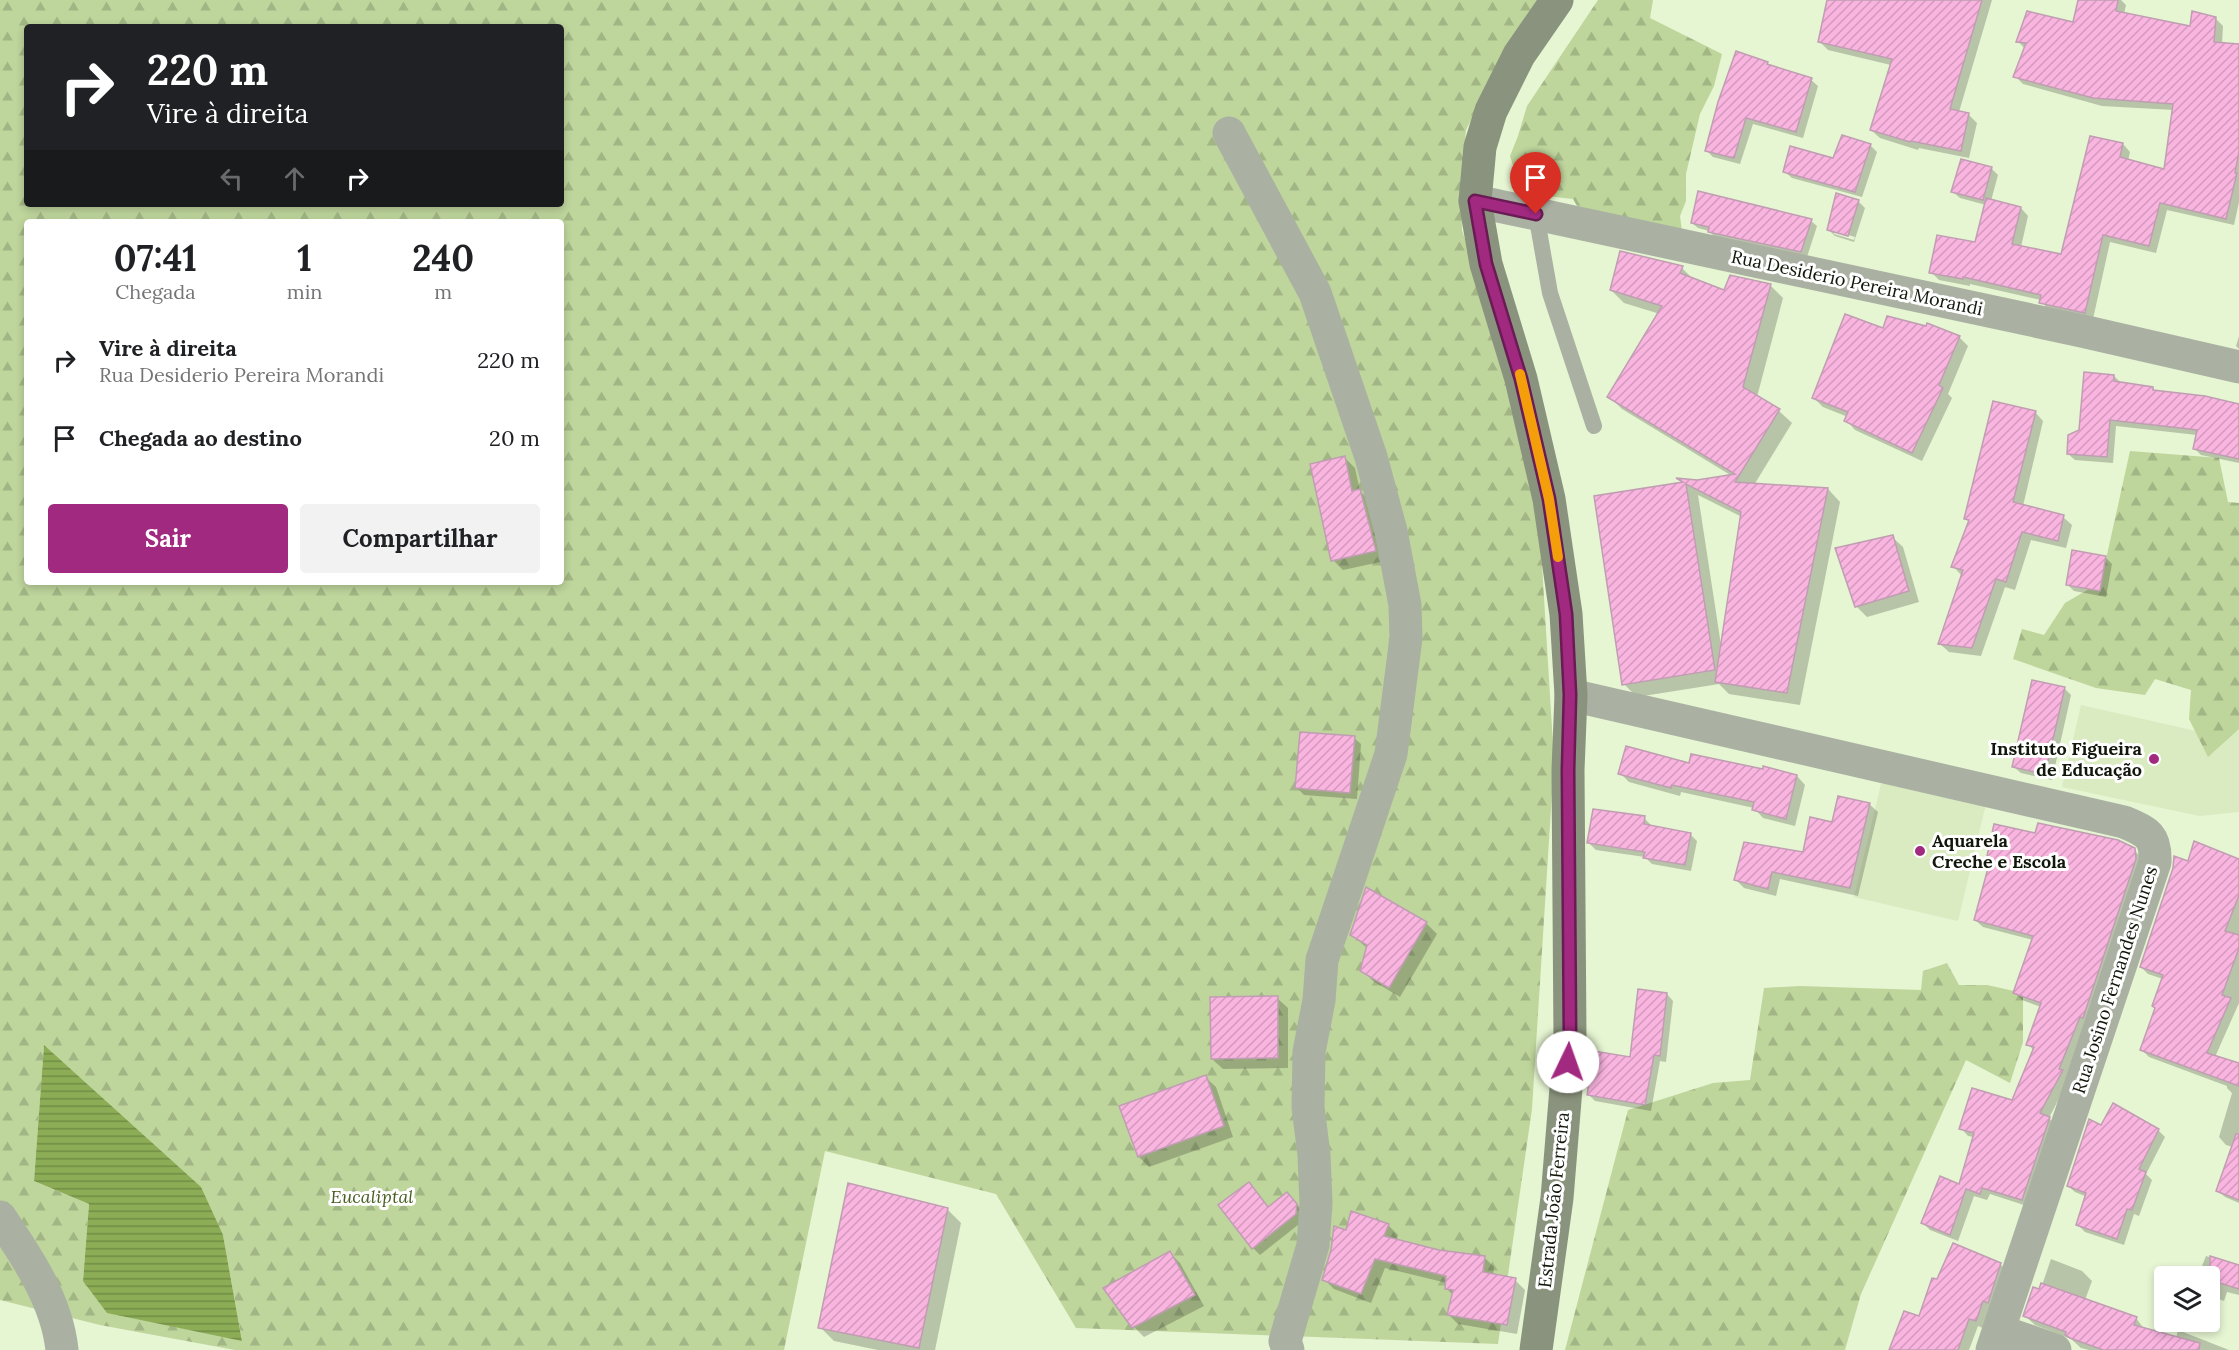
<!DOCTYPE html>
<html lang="pt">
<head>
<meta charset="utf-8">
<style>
	body { margin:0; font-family:Lora,serif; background:#f2f2f2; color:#202124; height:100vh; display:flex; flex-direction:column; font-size:22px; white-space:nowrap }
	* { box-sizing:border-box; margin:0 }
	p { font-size:20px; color:#757577 }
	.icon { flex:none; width:33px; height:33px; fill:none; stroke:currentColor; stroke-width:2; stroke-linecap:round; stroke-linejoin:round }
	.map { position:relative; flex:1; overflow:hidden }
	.panel { position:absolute; left:24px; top:219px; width:540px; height:366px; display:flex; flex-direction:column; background:#fff; border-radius:6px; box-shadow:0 3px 9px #0003 }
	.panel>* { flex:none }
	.hud { position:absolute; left:24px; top:24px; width:540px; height:183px; border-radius:6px; box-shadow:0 3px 9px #0003; background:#202124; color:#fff; overflow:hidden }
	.controls { position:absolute; left:2154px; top:1266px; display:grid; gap:12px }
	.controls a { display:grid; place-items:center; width:66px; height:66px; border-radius:6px; background:#fff; box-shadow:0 3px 9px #0003; font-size:30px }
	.pin { position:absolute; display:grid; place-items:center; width:51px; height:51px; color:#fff; margin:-62px -26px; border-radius:50% 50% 50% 0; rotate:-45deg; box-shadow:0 0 6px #0007 }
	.pin .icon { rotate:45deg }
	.me { position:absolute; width:66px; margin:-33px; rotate:3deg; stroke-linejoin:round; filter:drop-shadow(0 0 4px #0008) }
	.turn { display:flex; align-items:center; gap:21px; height:126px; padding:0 24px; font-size:27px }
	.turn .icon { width:78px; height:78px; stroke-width:2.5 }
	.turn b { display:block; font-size:42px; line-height:51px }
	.lanes { display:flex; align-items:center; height:57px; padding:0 24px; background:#0003; justify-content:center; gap:30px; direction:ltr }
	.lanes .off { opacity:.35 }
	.eta { display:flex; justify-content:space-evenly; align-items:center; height:102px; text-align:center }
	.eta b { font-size:36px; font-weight:700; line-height:42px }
	.action { display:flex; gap:12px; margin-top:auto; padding:12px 24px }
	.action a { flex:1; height:69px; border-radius:6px; background:#a22980; color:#fff; font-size:24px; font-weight:700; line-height:69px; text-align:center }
	.action a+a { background:#f2f2f2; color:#202124 }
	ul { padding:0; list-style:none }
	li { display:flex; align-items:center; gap:18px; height:78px; padding:0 24px }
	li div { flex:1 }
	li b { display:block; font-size:22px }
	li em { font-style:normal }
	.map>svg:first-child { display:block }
	.built { fill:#daebc1 }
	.forest { fill:url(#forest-firs); fill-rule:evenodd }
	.water { fill:url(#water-rules) }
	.shadow { fill:#0003; fill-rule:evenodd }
	.building { fill:url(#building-hatch); stroke:#c09eb2; stroke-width:1.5 }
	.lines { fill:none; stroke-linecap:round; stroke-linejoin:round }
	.lane { stroke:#aab1a2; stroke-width:16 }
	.street { stroke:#aab1a2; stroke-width:33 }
	.secondary { stroke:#8a937d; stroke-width:33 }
	.route-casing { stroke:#691b53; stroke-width:15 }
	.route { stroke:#a22980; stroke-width:10 }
	.slow { stroke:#f59e0b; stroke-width:10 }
	.poi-dot { fill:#a22980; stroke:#fff; stroke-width:2 }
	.labels { text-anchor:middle; stroke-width:6; stroke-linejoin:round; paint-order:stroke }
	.street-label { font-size:18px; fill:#12170b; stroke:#fff }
	.poi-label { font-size:18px; font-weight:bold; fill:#12170b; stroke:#fff; text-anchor:end }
	.park-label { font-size:18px; font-style:italic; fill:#485e20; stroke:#fff }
</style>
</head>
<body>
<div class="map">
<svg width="2239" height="1350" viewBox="0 0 2239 1350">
	<defs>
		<pattern id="forest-firs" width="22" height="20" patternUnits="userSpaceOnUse" patternTransform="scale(1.5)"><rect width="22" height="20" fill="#bed59c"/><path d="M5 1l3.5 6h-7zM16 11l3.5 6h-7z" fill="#a2b685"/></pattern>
		<pattern id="water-rules" width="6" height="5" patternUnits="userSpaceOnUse" patternTransform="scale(1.5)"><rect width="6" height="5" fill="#8cad55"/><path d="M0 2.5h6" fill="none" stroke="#718c45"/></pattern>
		<pattern id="building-hatch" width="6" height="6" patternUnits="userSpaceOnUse" patternTransform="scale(1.5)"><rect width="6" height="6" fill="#f9b4df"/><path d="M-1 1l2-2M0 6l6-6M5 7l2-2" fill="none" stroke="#d49abe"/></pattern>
	</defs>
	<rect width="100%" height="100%" fill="#e6f5d2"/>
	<g class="built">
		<polygon points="2239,682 2239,812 2200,816 2062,787 2081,705 2196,731"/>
		<polygon points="1882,780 1986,804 1958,921 1854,897"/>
	</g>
	<g class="forest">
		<path d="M0,0H1539L1505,52L1466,130L1461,186L1462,230L1503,358L1539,516L1554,761L1532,1109L1498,1344L1076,1328L996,1194L825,1151L784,1350H235L100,1325L0,1300ZM27,27H561V204H27ZM27,222H561V582H27ZM44,1045L223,1235L242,1340L83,1280L89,1204L34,1181Z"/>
		<polygon points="1598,0 1653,0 1650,18 1722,54 1714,86 1700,114 1686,174 1686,201 1680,216 1682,232 1580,211 1573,199 1546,196 1519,185 1510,156 1518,136 1527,106"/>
		<polygon points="2130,451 2219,458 2228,502 2239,503 2239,729 2208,757 2189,719 2191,690 2155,679 2145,695 2096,688 2013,659 2022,629 2044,635 2065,603 2101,582"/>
		<polygon points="1947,963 1959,985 1987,985 2023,993 2023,1042 2010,1083 1966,1060 1861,1294 1845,1350 1565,1350 1628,1110 1713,1083 1750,1080 1764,988 1800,986 1921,990 1923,971"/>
	</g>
	<polygon class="water" points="44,1045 201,1187 223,1235 242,1341 107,1313 83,1281 89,1204 34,1181"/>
	<g class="shadow">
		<polygon points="1829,0 1992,0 1959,112 1968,114 1977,123 1969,158 1919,148 1918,150 1880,138 1871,130 1891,65 1828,50 1820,42"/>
		<polygon points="2079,0 2121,0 2126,5 2124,14 2191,28 2215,18 2223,26 2222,44 2239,46 2239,202 2234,225 2167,210 2156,253 2110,242 2093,319 2048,310 2041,300 1970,284 1970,286 1939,280 1931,272 1976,244 1986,205 1960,198 1953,192 1991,168 1998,175 1991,201 2021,208 2028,216 2021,247 2062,256 2123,144 2130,152 2128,161 2165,171 2174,110 2102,106 2023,84 2015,76 2025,49 2018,41 2074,24"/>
		<polygon points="1767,63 1771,67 1811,80 1818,86 1803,138 1753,124 1740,164 1713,157 1706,150"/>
		<polygon points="1870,145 1877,152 1862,197 1792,178 1785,172 1834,160"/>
		<path d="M1858,201L1865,208L1854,242L1835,236L1828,229ZM1834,231L1855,237L1854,240L1834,234Z"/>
		<polygon points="1811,221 1817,226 1807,257 1715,237 1709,231 1698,228 1692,223"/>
		<path d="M1682,268L1695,281L1725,292L1770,285L1783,298L1757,397L1779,411L1792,423L1754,485L1828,489L1840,502L1800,705L1729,694L1719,684L1637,697L1624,684L1683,483L1680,480L1697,481L1732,476L1622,409L1609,396L1660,314L1624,303L1611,290ZM1698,495L1742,517L1721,645Z"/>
		<polygon points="1884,330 1959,337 1968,346 1948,394 1952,398 1922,461 1855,430 1846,420 1848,417 1823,407 1814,398"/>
		<polygon points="2239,336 2239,349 2236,346"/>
		<polygon points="2114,376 2121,383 2153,388 2156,392 2239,405 2239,463 2201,455 2194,448 2197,435 2116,426 2113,463 2075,460 2068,454"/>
		<polygon points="2035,412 2043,421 2023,506 2063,517 2072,525 2066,548 2031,540 2015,590 2005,587 1981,656 1949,652 1940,644 1962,576 1953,566 1969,522 1966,519"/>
		<polygon points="1344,457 1355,468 1360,491 1370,501 1385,561 1343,570 1333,560"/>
		<polygon points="1892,537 1903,547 1919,602 1867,617 1856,606"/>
		<polygon points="2105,557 2112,564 2106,597 2074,591 2067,584"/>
		<polygon points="2064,688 2071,695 2052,780 2021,773 2014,767"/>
		<polygon points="1354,738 1361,744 1357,799 1304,795 1297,788"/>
		<polygon points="1690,765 1764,770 1765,768 1797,776 1805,785 1795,826 1763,818 1754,808 1681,792 1680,796 1629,782 1620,773"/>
		<polygon points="1869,804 1878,812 1858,896 1780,879 1776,896 1744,888 1736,880 1804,854 1833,823"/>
		<polygon points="1644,818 1651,825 1651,827 1690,834 1697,841 1691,871 1652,864 1645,857 1596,850 1589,843"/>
		<polygon points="2037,835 2134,850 2141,857 2069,1079 2049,1118 2057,1126 2030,1207 1990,1194 1987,1200 1974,1196 1958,1241 1930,1230 1922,1222 1960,1186 1974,1137 1968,1136 1961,1128 2013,1102 2034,1051 2028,1044 2041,1007 2022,1000 2014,992 2033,940 1983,927 1975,920 1992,859 1988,856"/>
		<polygon points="2239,861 2239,1003 2215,1057 2239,1064 2239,1203 2225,1197 2217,1190 2233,1147 2226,1145 2219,1137 2232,1093 2227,1088 2227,1086 2149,1057 2142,1050 2156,1009 2163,979 2148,974 2141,967 2189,863"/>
		<polygon points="1367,889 1427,924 1437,934 1400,997 1373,981 1362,970 1367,948 1352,935"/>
		<polygon points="1667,994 1673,1001 1666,1062 1660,1061 1651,1111 1595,1101 1588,1094 1631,1059"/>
		<polygon points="1277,998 1288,1008 1288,1068 1223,1069 1212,1059"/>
		<polygon points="1205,1077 1216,1087 1233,1137 1149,1167 1139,1157"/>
		<polygon points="2102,1127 2158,1130 2165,1137 2146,1174 2152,1180 2139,1216 2134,1214 2124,1245 2085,1232 2078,1225 2087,1197 2075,1192 2068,1186"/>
		<polygon points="1255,1190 1269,1208 1294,1200 1303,1212 1303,1221 1260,1255 1253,1248"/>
		<polygon points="947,1209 961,1223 935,1350 878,1350 834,1341 820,1327"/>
		<polygon points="1388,1225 1398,1235 1396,1240 1439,1251 1484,1257 1494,1267 1493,1276 1515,1280 1525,1290 1517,1334 1458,1324 1448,1314 1453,1295 1446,1288 1447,1283 1385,1268 1371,1303 1334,1289 1324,1279 1347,1232"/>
		<polygon points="1170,1253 1180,1263 1204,1306 1144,1337 1134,1327"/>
		<polygon points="2206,1256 2239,1267 2239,1295 2227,1292 2224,1301 2210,1296 2210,1276 2198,1276"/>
		<polygon points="2051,1259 2082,1271 2092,1281 2085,1300 2136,1318 2145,1330 2176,1338 2178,1330 2229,1350 2089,1350 2081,1348 2071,1339 2035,1325 2025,1316 2040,1291"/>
		<polygon points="2000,1264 2009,1273 1985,1329 1978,1326 1969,1350 1891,1350 1920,1318 1938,1281"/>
	</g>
	<g class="building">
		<polygon points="1827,0 1982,0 1950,109 1969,113 1961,151 1911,141 1910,142 1870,130 1892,59 1818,42"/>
		<polygon points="2078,0 2118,0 2116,11 2190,26 2192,11 2216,17 2214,42 2239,44 2239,152 2235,173 2237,173 2226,219 2160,203 2149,246 2103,235 2085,313 2039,303 2041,295 1963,277 1963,279 1929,273 1937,235 1975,242 1986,198 2021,207 2012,244 2061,254 2090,136 2123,143 2120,157 2164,169 2173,104 2093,98 2013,77 2026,43 2016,42 2027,11 2073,22"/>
		<polygon points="1736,51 1768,62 1767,64 1812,78 1796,132 1746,118 1734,158 1705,151 1718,102"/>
		<polygon points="1842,135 1871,144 1855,192 1783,172 1790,146 1833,158"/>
		<polygon points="1961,159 1992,167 1983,200 1951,192"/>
		<polygon points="1698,191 1812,219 1801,252 1708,232 1709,227 1691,223"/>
		<polygon points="1836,193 1859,200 1848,236 1827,230"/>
		<polygon points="1620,251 1683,266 1680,273 1724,290 1730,275 1771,284 1743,387 1780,409 1735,482 1828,488 1787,693 1715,682 1741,512 1686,484 1715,670 1622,685 1594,496 1683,482 1676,478 1697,480 1735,474 1607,397 1662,306 1610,290"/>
		<polygon points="1845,314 1883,328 1887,316 1926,326 1927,323 1960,336 1939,385 1943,388 1912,453 1844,421 1848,412 1812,398"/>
		<polygon points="2084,372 2114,375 2114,381 2153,387 2153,390 2205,396 2239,404 2239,459 2193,449 2197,430 2110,420 2107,457 2067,454 2068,435 2079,430"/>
		<polygon points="1993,401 2036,411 2013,502 2064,515 2058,541 2022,532 2006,582 1996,579 1972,648 1938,644 1963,570 1951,567 1969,520 1964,519"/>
		<polygon points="1345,456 1352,491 1360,489 1376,551 1331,561 1310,464"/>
		<polygon points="1893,535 1909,591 1855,607 1835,548"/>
		<polygon points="2072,550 2106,556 2100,591 2066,585"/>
		<polygon points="2032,680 2065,687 2045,774 2012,767"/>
		<polygon points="1300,732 1355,736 1350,793 1295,788"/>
		<polygon points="1626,746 1689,763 1691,754 1763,769 1763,766 1797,775 1786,819 1752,810 1754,802 1672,785 1671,788 1618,774"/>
		<polygon points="1838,796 1870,803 1850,888 1772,872 1768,889 1734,880 1744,842 1803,852 1810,817 1832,822"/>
		<polygon points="1593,809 1645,816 1644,824 1691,833 1685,865 1643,858 1645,852 1587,843"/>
		<polygon points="2038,823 2118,840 2135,848 2136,859 2083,1018 2080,1017 2059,1069 2063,1070 2040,1113 2050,1117 2022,1200 1982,1188 1980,1194 1966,1189 1950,1235 1921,1223 1940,1176 1959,1184 1974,1133 1959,1129 1972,1088 2012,1100 2034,1047 2026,1045 2041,1003 2013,993 2033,936 1974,920 1991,857 1987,856 1994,824 2035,833"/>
		<polygon points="2194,841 2239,859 2239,895 2225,931 2239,935 2239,948 2222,995 2231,998 2207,1053 2239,1063 2239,1086 2140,1050 2155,1008 2152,1006 2163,975 2140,967 2173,868 2174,856 2188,861"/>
		<polygon points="1366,887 1427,922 1389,988 1360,971 1367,945 1350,935"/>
		<polygon points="1638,989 1667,993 1660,1056 1654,1055 1645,1105 1587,1095 1594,1051 1630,1057"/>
		<polygon points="1278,996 1278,1058 1211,1059 1210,997"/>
		<polygon points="1206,1075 1224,1126 1138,1157 1119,1106"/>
		<polygon points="2113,1103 2159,1129 2139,1169 2146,1172 2132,1210 2127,1209 2117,1239 2076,1225 2086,1193 2067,1186 2089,1119 2101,1125"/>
		<polygon points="2236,1134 2239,1134 2239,1200 2216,1191"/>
		<polygon points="1249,1182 1268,1207 1287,1192 1297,1204 1296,1214 1252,1249 1218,1205"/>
		<polygon points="848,1183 948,1208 919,1348 818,1328"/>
		<polygon points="1351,1211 1389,1224 1384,1236 1439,1250 1485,1256 1483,1272 1516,1278 1507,1325 1447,1315 1453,1290 1445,1289 1446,1276 1375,1259 1361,1294 1322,1280 1331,1250 1334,1226 1346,1230"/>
		<polygon points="1953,1243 2001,1263 1988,1303 1983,1301 1976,1321 1969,1319 1958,1350 1889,1350 1904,1311 1919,1316 1932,1278 1937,1279"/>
		<polygon points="1170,1251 1195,1295 1132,1328 1103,1288"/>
		<polygon points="2210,1256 2239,1265 2239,1289 2210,1280"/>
		<polygon points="2041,1283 2137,1317 2134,1325 2200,1343 2199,1350 2103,1350 2070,1338 2065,1335 2066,1332 2023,1316 2033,1287 2039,1289"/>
	</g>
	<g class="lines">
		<polyline class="lane" points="1536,214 1550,293 1594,426"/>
		<g class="street">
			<polyline points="1229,133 1315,293 1371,457 1391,531 1405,605 1406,638 1391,754 1322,960 1319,1000 1309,1052 1308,1107 1314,1155 1316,1203 1313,1245 1285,1341 1288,1350"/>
			<polyline points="1475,201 2082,331 2239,367"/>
			<path d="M1571,695L2124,822C2147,832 2156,835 2155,862L1992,1350"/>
			<path d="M0,1217C27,1257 57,1301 62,1350"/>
			<polyline points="2000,1331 2055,1350"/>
		</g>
		<polyline class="secondary" points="1536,1350 1557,1198 1570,1039 1568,770 1571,695 1566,614 1549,499 1521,379 1486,264 1475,201 1480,147 1491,111 1519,55 1557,0"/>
	</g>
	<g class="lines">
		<g class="route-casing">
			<polyline id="route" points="1536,214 1475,201 1486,264 1521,379 1549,499 1566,614 1570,695 1568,770 1570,1039 1568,1062"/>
		</g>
		<use href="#route" class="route"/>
		<polyline class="slow" points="1520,374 1549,499 1558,557"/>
	</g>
	<g class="poi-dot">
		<circle cx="2154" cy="759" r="6"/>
		<circle cx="1920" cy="851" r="6"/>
	</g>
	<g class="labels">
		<g class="street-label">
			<text transform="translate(1857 283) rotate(12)" y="6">Rua Desiderio Pereira Morandi</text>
			<text transform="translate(2115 980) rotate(-72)" y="6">Rua Josino Fernandes Nunes</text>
			<text transform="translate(1554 1200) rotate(-84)" y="6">Estrada João Ferreira</text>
		</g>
		<g class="poi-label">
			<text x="2142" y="755">Instituto Figueira<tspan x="2142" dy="21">de Educação</tspan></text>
			<text x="1932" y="847" text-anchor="start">Aquarela<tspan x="1932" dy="21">Creche e Escola</tspan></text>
		</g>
		<g class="park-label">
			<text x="372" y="1203">Eucaliptal</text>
		</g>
	</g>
</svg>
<div class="controls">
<a><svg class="icon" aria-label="layers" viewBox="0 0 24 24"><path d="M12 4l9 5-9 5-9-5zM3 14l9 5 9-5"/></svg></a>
</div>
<div class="pin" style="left:1536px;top:214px;background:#d93025"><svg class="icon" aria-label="arrive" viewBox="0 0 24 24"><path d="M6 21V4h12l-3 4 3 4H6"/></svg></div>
<svg class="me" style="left:1568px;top:1062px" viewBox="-20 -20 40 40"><circle r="19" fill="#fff"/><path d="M0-13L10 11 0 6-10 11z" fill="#a22980"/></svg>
<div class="hud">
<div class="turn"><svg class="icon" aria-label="right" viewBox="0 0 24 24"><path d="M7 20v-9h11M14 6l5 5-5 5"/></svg><div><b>220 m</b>Vire à direita</div></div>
<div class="lanes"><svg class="icon off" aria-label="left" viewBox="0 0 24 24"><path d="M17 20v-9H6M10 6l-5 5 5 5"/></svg><svg class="icon off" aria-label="ahead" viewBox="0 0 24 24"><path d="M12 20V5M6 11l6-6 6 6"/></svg><svg class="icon" aria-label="right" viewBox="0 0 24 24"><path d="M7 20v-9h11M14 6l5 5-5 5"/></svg></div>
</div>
<section class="panel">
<div class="eta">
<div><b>07:41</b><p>Chegada</p></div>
<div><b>1</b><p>min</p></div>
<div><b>240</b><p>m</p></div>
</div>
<ul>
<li><svg class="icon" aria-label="right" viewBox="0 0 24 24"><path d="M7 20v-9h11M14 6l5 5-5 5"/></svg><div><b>Vire à direita</b><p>Rua Desiderio Pereira Morandi</p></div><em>220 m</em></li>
<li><svg class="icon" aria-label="arrive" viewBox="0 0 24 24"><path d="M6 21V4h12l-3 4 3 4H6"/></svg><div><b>Chegada ao destino</b></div><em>20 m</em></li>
</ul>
<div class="action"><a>Sair</a><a>Compartilhar</a></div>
</section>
</div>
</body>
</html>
